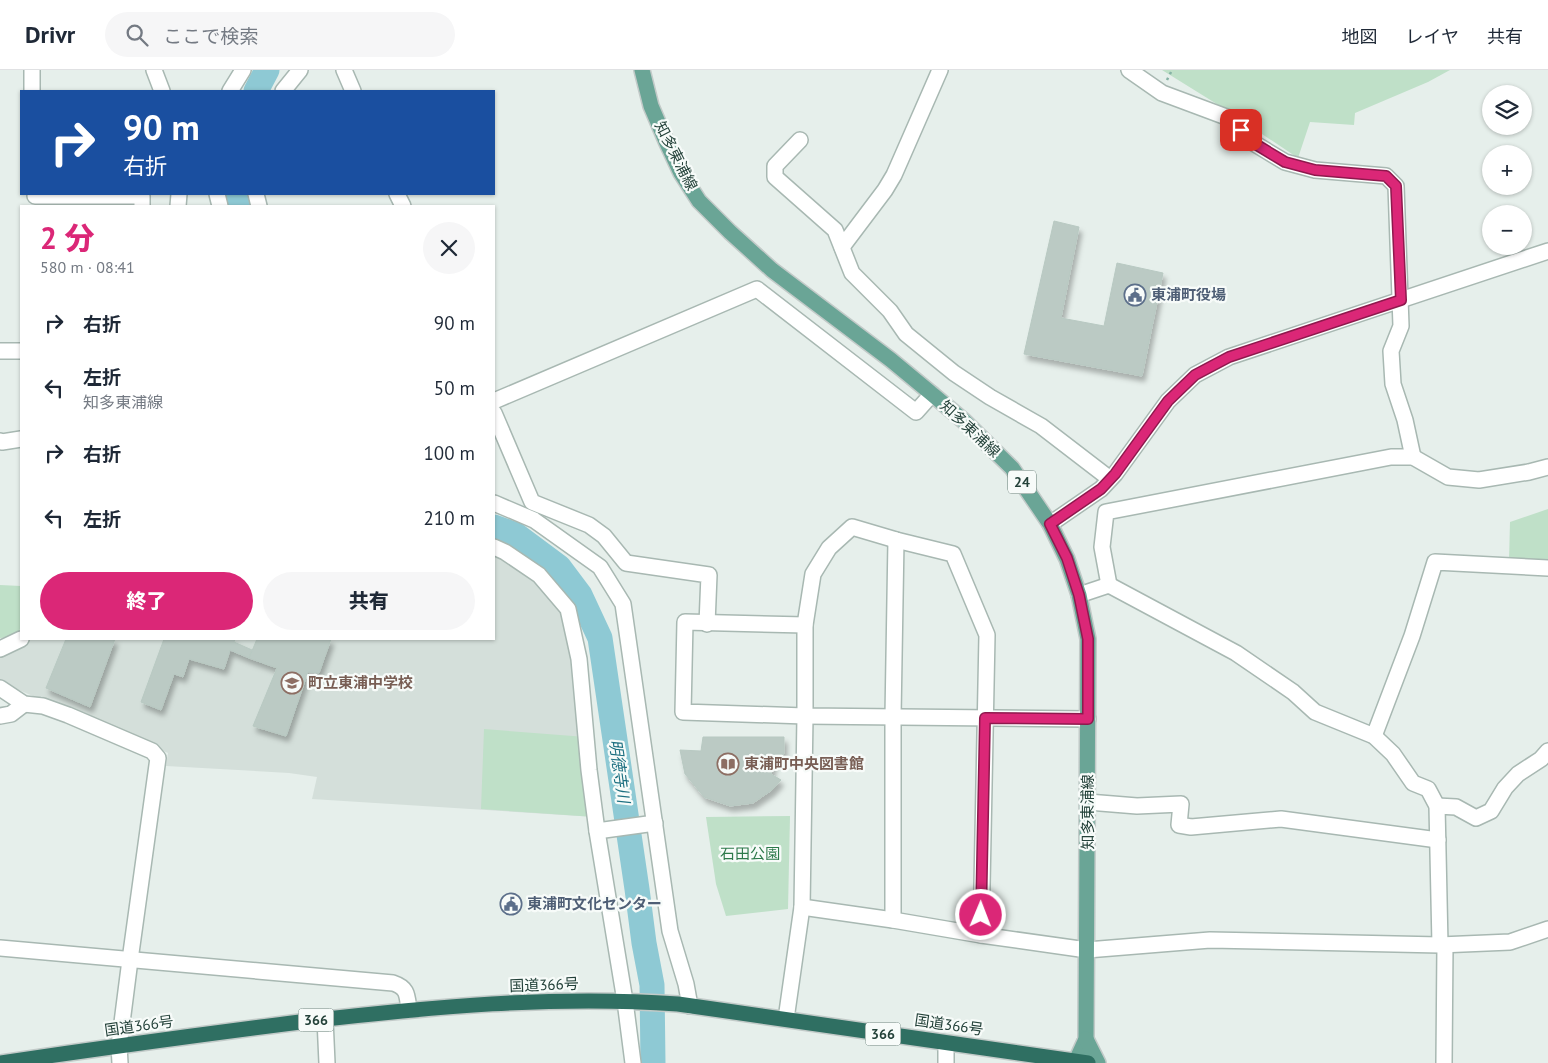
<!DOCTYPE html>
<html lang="ja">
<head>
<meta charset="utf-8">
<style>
	body { margin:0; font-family:"PT Sans","Noto Sans JP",sans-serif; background:#f6f6f7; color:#1f2937; height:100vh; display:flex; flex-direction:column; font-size:19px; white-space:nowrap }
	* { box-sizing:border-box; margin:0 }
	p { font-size:16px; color:#747a83 }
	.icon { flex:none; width:28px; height:28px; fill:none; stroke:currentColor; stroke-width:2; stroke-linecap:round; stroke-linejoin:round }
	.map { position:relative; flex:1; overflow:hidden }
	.sheet { position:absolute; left:20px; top:135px; width:475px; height:435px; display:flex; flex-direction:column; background:#fff; border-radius:0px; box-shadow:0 1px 4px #0004 }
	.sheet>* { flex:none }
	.top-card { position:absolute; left:20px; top:20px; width:475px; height:105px; border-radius:0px; box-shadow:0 1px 4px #0004; background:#1a4fa0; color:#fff; overflow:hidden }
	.tools { position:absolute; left:1482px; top:15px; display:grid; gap:10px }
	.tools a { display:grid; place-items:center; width:50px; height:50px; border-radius:50%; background:#fff; box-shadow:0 1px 4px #0004; font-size:25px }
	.pin { position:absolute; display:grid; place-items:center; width:42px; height:42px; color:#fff; margin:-21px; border-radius:10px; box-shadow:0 2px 8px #0006 }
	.me { position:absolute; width:55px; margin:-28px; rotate:1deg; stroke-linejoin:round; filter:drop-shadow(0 0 4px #0008) }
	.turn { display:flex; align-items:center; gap:18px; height:105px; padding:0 20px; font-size:22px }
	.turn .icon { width:65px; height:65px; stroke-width:2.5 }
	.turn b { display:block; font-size:35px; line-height:42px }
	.round { display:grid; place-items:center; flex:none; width:52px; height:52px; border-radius:26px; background:#f6f6f7 }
	.headline { display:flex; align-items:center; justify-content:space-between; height:85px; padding:0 20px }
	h1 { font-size:30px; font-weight:800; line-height:38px; color:#db2777 }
	.primary-button { display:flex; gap:10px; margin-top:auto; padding:10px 20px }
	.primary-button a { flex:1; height:58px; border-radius:30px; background:#db2777; color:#fff; font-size:20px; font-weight:800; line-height:58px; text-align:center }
	.primary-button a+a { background:#f6f6f7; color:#1f2937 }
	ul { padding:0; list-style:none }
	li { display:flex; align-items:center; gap:15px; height:65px; padding:0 20px }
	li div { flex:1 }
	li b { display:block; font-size:19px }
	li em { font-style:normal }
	header { display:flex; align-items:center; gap:30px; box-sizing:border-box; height:70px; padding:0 25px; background:#fff; border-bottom:1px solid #e0e1e3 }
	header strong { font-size:24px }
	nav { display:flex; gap:28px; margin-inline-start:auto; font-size:18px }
	.search { width:350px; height:45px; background:#f6f6f7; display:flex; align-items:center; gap:12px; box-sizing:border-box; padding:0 18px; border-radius:28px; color:#747a83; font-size:19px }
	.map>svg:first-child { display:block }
	.built { fill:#d4dfda }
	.green { fill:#bfe0c8 }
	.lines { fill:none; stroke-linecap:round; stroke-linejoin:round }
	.river { stroke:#8ec9d4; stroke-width:25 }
	.building { fill:#bbcac4; stroke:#b8c9c2; filter:url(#shadow) }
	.minor-casing { stroke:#a8b8b2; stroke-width:18 }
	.major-casing { stroke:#c2cac8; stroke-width:18 }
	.highway-casing { stroke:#c2cac8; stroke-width:18 }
	.path { stroke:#86b3a5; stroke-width:2.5; stroke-dasharray:2.5 4; stroke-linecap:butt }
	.minor { stroke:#fff; stroke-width:15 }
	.major { stroke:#6aa596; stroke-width:15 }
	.highway { stroke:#2f6f62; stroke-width:15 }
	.route-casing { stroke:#8e194d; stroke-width:12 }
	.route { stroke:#db2777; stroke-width:9 }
	.labels { text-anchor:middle; stroke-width:4.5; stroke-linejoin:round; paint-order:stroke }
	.shield { fill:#f7fbf9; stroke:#637a73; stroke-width:1 }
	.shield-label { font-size:14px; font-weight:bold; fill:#24423a }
	.street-label { font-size:15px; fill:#24423a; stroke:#f7fbf9 }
	.service-label { font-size:15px; font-weight:bold; fill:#4e5e75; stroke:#f7fbf9; text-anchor:start }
	.education-label { font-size:15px; font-weight:bold; fill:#785e54; stroke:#f7fbf9; text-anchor:start }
	.park-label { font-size:15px; fill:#2d7a4b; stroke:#f7fbf9 }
	.water-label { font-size:16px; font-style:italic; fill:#1c6f80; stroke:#f7fbf9 }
</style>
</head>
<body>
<header>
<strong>Drivr</strong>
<div class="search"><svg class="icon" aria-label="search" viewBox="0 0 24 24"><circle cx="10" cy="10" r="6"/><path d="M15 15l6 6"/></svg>ここで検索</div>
<nav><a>地図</a><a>レイヤ</a><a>共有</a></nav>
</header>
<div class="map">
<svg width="1548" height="993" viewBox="0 0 1548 993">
	<defs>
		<filter id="shadow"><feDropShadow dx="3" dy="5.5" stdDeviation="2.5" flood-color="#0004"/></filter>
	</defs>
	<rect width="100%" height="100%" fill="#e6efeb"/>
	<polygon class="built" points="494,477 568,539 595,747 312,729 317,707 289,703 166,696 168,683 41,626 40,629 0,612 0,582 21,569 494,569"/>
	<g class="green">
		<polygon points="1162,0 1450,0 1428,12 1355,43 1354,55 1310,52 1298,88 1220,36"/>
		<polygon points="1548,439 1548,493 1509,491 1510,452"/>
		<polygon points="0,515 21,516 21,558 14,567 0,568"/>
		<polygon points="484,659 586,667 595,747 481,739"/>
		<polygon points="790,746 788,839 726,846 716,814 706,747"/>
	</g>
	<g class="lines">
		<g class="river">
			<polyline points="256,21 267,0"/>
			<polyline points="238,124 240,136"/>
			<polyline points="494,457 516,465 559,497 580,525 600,568 637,819 644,873 652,915 653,993"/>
		</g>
	</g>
	<g class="building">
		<polygon points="1054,151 1079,157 1061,248 1104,256 1117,193 1163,203 1142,306 1024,284"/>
		<polygon points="66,569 115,569 90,637 46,618"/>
		<polygon points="164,569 235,569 234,572 252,580 249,588 230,580 224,599 189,589 183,607 174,604 161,640 141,632"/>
		<polygon points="257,569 331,569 319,603 308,602 286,666 253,656 277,598 249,588"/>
		<polygon points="703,667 784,667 784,684 776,684 771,704 781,710 772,720 753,733 730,736 704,727 685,704 680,680 701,681"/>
	</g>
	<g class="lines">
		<g class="minor-casing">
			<g id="minor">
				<polyline points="32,0 32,21"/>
				<polyline points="154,0 162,21"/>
				<polyline points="344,0 353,21"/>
				<polyline points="1129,0 1162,23 1229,48 1252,72 1285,92 1315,100 1386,106 1396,116 1401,256 1391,281 1393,314 1405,350 1413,387"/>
				<polyline points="230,21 243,0"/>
				<polyline points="283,21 300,0"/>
				<polyline points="800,70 775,96 775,107 835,160 852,203 890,241 906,264 954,303 990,327 1041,356 1110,409"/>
				<polyline points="217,124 220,136"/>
				<polyline points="256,124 259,136"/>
				<polyline points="397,124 403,136"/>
				<polyline points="35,126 142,126 142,136"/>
				<polyline points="178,136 179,124"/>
				<polyline points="842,177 885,120 894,105 940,0"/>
				<polyline points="0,281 21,281"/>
				<polyline points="494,331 757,219 916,342 932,324"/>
				<polyline points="494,343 532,432 589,455 604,466 626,493 709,505 707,554"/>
				<polyline points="0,371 2,372 21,369"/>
				<polyline points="494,433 534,450 600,497 623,534 670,861 686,914 690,936"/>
				<polyline points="1050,454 1101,419 1115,404 1168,331 1195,305 1229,287 1548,181"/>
				<polyline points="494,477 505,482 539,505 568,539 579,589 589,700 597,761 625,931 633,993"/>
				<polyline points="1109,515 1102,477 1106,442 1391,387 1413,387 1448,407 1479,410 1529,402 1548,397"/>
				<polyline points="1079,525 1109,515 1236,583 1293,622 1315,642 1374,666 1393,684 1413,713 1428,719 1437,736 1440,875"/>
				<polyline points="805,555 685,552 683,642 805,646 1088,649"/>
				<polyline points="0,579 21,569"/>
				<polyline points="0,618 24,634 43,636 68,645 152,681 158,688 130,890 119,976 120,993"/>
				<polyline points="0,646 11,644 24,634"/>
				<polyline points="1374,666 1412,566 1435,492 1548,498"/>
				<polyline points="1088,732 1137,736 1181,734 1179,755 1191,757 1281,749 1438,770"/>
				<polyline points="1437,736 1456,737 1476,748 1491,741 1505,718 1518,704 1541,689 1548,681"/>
				<polyline points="597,761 655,753"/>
				<polyline points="802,837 893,850 981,865 1087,880 1210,870 1440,875 1510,872 1548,859"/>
				<polyline points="893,850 893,646 896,470"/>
				<path d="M0,878L393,913C408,918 407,925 409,940"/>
				<polyline points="325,949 327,993"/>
				<polyline points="786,949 802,837 805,646 805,555 813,504 829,478 852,457 896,470 953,484 987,565 981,865"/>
				<polyline points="946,993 946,973"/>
				<polyline points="1444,993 1445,875"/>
			</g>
		</g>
		<g class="major-casing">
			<g id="major">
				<polyline points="642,0 651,36 666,71 681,103 699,131 730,162 772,200 891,290 932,324 964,351 1012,398 1050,454 1067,489 1079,525 1088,569 1086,969 1075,993"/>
				<polyline points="1086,969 1098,993"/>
			</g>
		</g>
		<g class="highway-casing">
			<path id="highway" d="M0,993C102,978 205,964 308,951C430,937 554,925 678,934L1088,993"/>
		</g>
		<polyline class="path" points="1167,10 1172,0"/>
		<use href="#minor" class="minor"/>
		<use href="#major" class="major"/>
		<use href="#highway" class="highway"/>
	</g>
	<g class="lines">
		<g class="route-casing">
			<polyline id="route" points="981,845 985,648 1088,649 1088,569 1079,525 1067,488 1050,454 1101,419 1115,404 1168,331 1195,305 1229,287 1401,230 1396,116 1386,106 1315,100 1285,92 1252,72 1241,60"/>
		</g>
		<use href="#route" class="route"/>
	</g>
	<defs>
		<g id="civic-ring" transform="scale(1.125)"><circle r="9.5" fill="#f7fbf9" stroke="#5c6f8a" stroke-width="1.5"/><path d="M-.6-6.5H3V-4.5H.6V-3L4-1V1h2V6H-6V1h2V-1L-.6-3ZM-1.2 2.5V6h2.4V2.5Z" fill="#5c6f8a"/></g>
		<g id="school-ring" transform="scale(1.125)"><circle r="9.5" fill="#f7fbf9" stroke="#8d6e63" stroke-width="1.5"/><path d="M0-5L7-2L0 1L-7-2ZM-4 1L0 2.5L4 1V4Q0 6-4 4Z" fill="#8d6e63"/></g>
		<g id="library-ring" transform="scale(1.125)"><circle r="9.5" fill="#f7fbf9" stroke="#8d6e63" stroke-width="1.5"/><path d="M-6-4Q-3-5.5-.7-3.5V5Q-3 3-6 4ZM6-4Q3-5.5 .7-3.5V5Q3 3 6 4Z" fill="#8d6e63"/></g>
	</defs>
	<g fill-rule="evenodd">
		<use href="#civic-ring" x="1135" y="225"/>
		<use href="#school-ring" x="292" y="613"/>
		<use href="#library-ring" x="728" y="694"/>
		<use href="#civic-ring" x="511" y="834"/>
	</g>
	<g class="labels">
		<g class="shield">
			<rect x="1008" y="400.5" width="28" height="23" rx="4"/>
			<rect x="298.5" y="938.5" width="35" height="23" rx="4"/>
			<rect x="865.5" y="952.5" width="35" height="23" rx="4"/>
		</g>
		<g class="shield-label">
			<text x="1022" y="417">24</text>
			<text x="316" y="955">366</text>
			<text x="883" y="969">366</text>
		</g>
		<g class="street-label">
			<text transform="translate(676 86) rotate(63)" y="5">知多東浦線</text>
			<text transform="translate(970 359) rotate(43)" y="5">知多東浦線</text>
			<text transform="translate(1088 742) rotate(-90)" y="5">知多東浦線</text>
			<text transform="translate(544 915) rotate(-2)" y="5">国道366号</text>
			<text transform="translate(949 955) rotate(8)" y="5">国道366号</text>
			<text transform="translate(139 956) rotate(-8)" y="5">国道366号</text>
		</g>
		<g class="service-label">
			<text x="1151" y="230">東浦町役場</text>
			<text x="527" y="839">東浦町文化センター</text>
		</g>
		<g class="education-label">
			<text x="308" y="618">町立東浦中学校</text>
			<text x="744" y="699">東浦町中央図書館</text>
		</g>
		<g class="park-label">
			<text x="750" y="789">石田公園</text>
		</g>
		<g class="water-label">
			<text transform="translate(620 701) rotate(82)" y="6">明徳寺川</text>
		</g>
	</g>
</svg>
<div class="tools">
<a><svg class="icon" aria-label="layers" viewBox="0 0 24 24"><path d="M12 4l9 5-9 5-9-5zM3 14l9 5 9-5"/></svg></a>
<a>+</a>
<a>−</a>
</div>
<div class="pin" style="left:1241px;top:60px;background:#d93025"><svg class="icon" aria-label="arrive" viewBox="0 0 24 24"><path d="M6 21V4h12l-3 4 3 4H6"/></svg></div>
<svg class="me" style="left:981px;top:845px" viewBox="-20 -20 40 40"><circle r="17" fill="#db2777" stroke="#fff" stroke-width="3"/><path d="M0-11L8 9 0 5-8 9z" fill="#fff"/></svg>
<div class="top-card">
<div class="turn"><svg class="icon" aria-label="right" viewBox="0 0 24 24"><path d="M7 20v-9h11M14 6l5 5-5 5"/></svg><div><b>90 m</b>右折</div></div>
</div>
<section class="sheet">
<div class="headline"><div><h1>2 分</h1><p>580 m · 08:41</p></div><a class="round"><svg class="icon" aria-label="close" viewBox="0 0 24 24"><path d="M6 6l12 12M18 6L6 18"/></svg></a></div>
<ul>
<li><svg class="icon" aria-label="right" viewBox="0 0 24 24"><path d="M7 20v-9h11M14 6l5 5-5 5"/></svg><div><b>右折</b></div><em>90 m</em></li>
<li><svg class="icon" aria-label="left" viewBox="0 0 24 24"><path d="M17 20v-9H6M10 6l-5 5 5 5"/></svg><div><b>左折</b><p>知多東浦線</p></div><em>50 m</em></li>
<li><svg class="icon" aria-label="right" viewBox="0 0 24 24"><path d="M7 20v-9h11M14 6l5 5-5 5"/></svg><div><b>右折</b></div><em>100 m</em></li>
<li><svg class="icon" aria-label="left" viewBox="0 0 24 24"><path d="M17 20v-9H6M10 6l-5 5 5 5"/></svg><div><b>左折</b></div><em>210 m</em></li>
</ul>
<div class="primary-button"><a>終了</a><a>共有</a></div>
</section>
</div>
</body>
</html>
